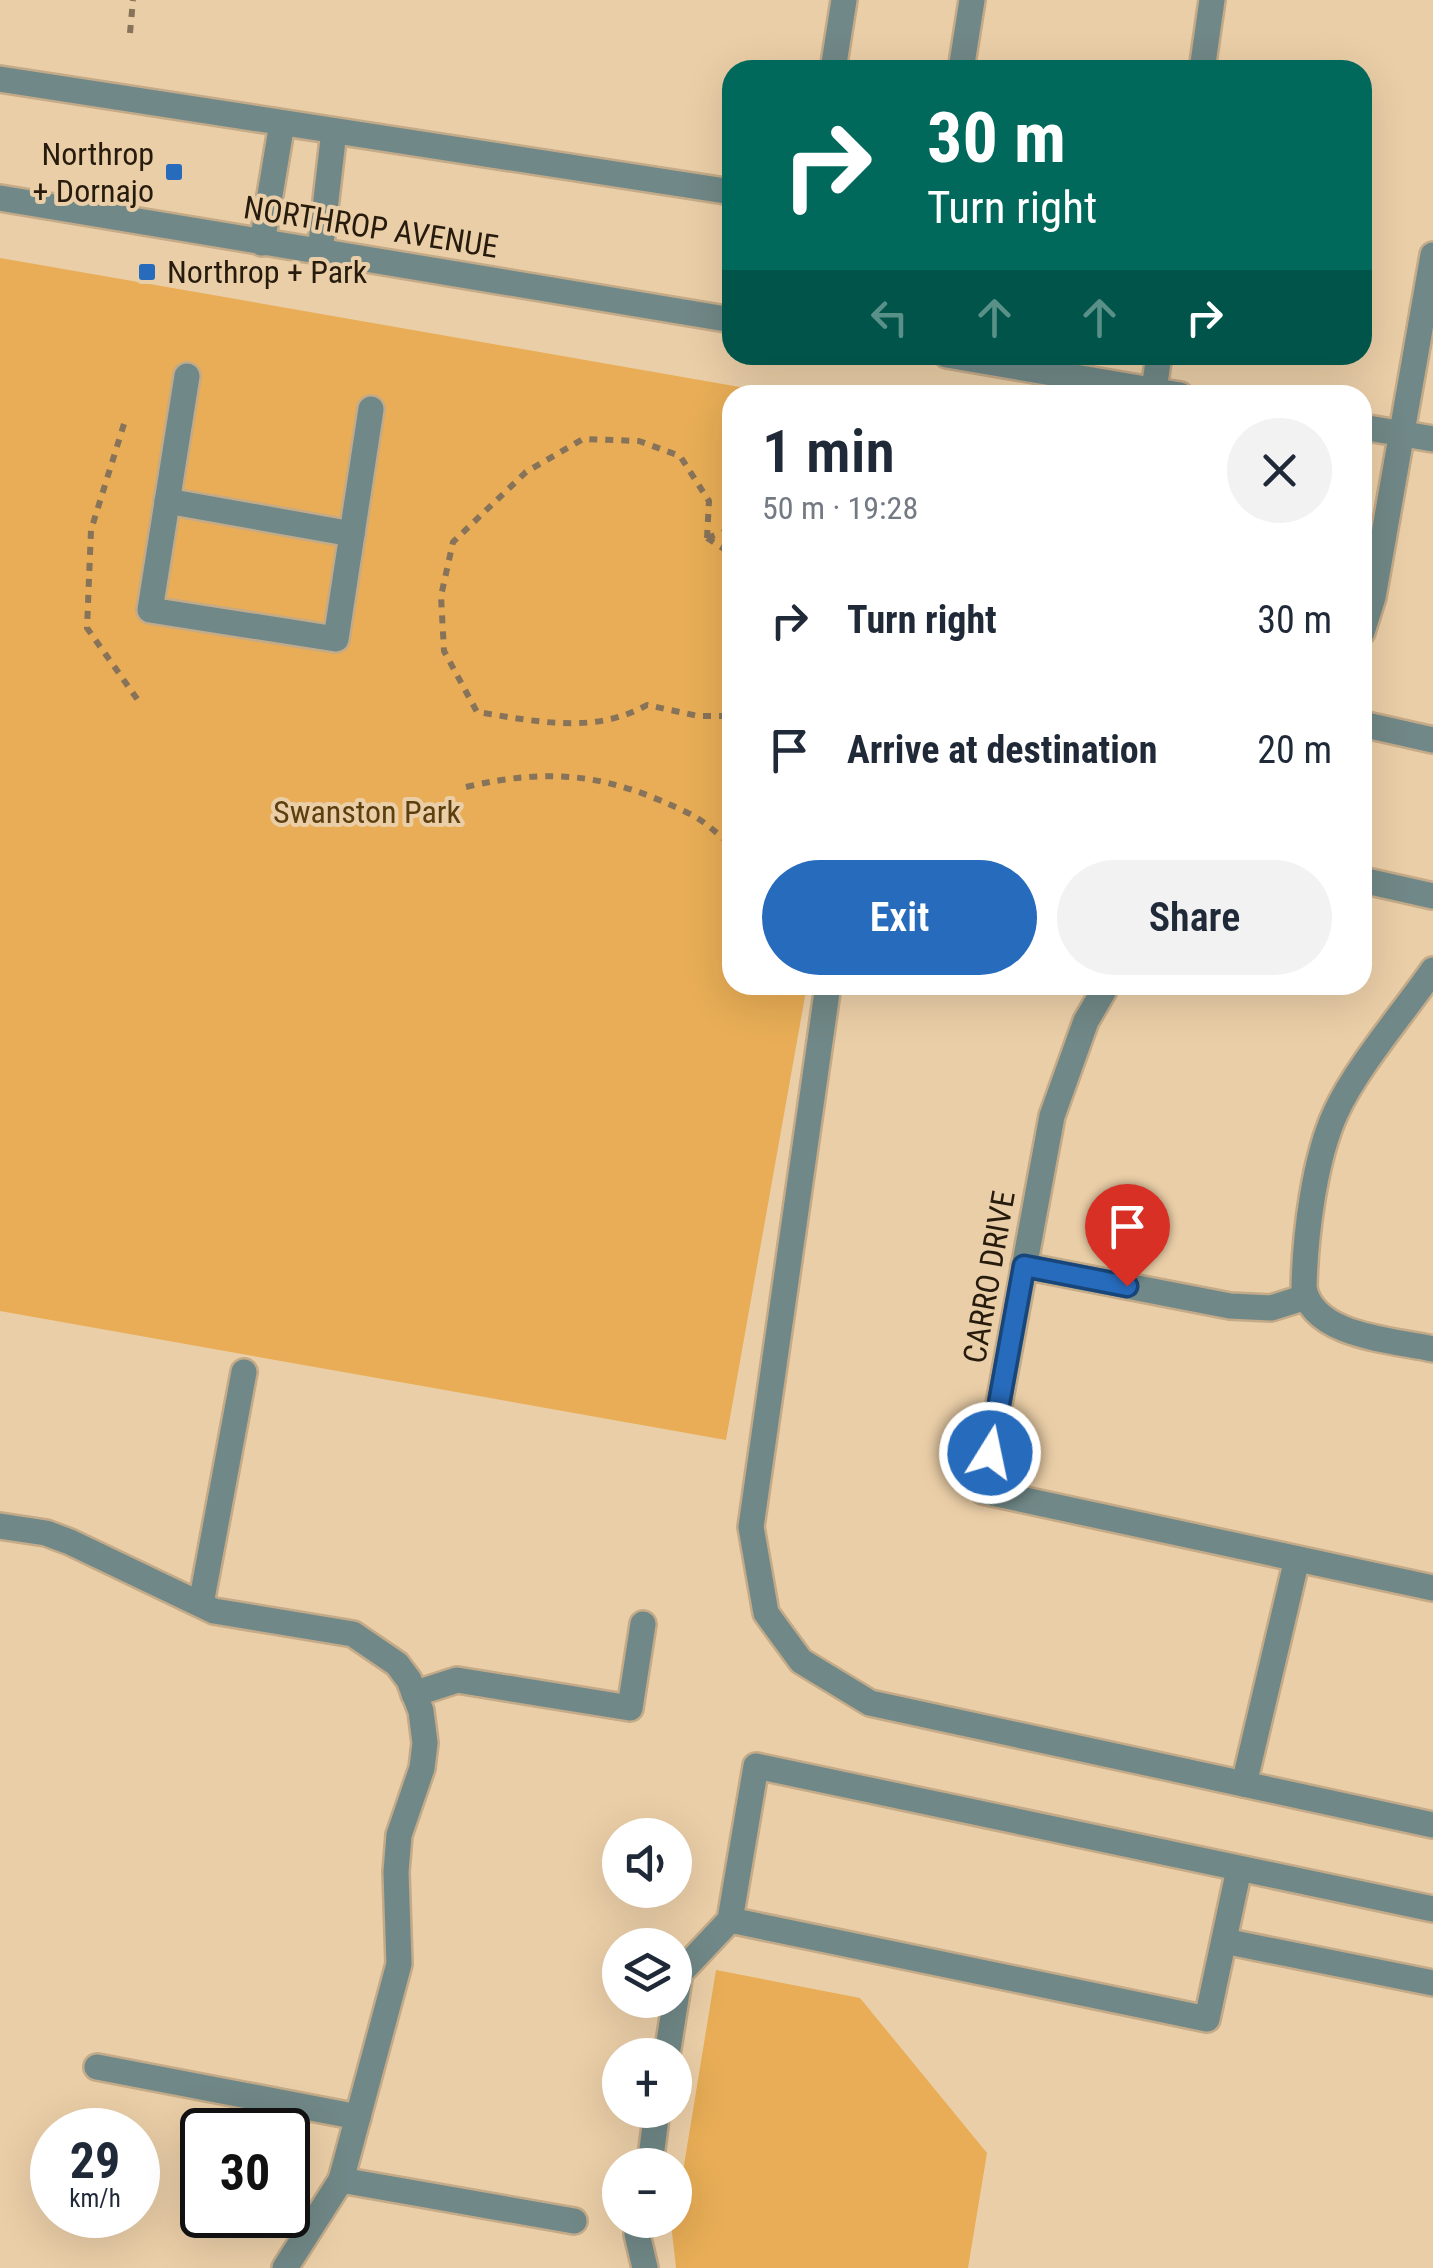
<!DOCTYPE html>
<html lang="en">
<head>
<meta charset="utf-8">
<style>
	body { margin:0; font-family:"Roboto Condensed",sans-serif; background:#f2f2f3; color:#1f2937; height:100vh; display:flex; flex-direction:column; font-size:38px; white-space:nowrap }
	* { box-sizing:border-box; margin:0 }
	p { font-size:32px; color:#747a83 }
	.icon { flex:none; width:55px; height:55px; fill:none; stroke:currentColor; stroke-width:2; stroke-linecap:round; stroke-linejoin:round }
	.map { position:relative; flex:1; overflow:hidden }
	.side { position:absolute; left:722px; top:385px; width:650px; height:610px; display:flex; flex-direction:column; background:#fff; border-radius:30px; box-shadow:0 10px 40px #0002 }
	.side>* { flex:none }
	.banner { position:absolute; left:722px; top:60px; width:650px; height:305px; border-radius:30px; box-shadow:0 10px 40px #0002; background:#00695c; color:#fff; overflow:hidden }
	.controls { position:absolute; left:602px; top:1818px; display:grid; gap:20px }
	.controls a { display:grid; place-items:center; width:90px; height:90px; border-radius:50%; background:#fff; box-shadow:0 10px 40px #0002; font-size:50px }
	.speed { position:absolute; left:30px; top:2108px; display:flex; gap:20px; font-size:50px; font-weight:700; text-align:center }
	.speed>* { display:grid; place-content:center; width:130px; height:130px; border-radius:50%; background:#fff; box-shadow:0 10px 40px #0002; line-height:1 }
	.speed small { font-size:25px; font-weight:400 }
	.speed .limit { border:5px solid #111; border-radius:15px; background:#fff; color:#111 }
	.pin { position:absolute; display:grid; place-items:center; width:85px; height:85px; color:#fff; margin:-102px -42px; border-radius:50% 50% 50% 0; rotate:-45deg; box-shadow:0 0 10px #0007 }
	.pin .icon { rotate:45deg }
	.me { position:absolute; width:110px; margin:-55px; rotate:10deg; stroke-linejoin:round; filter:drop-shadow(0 0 8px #0008) }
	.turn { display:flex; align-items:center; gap:35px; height:210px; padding:0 40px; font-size:45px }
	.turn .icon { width:130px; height:130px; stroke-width:2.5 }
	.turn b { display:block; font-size:70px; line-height:85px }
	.lanes { display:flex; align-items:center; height:95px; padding:0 40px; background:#0003; justify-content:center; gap:50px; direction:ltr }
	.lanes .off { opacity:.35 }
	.round { display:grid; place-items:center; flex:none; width:105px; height:105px; border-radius:52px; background:#f2f2f3 }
	.head { display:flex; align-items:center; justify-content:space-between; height:170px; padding:0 40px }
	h1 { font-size:60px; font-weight:600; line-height:75px }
	.button { display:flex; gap:20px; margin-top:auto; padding:20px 40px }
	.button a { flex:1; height:115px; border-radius:60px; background:#276bbc; color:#fff; font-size:40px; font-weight:600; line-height:115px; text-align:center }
	.button a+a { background:#f2f2f3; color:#1f2937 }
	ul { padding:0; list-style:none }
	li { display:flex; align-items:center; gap:30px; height:130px; padding:0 40px }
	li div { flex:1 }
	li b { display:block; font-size:38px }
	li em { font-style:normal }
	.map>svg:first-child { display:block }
	.green { fill:#e8ad56 }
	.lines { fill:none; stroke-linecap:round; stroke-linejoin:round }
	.minor-casing { stroke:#c3aa88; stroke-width:30 }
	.path { stroke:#877359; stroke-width:6; stroke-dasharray:8 8; stroke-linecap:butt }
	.minor { stroke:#708887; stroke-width:25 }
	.route-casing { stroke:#19467a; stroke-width:25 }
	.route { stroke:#276bbc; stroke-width:18 }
	.poi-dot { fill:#276bbc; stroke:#eacea7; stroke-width:4 }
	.labels { text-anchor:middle; stroke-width:8; stroke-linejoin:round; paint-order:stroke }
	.poi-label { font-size:32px; fill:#261b0d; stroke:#eacea7; text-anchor:end }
	.street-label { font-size:32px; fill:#261b0d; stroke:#eacea7 }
	.park-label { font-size:32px; fill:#5d3f0e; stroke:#eacea7 }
</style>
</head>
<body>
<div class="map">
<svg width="1433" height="2268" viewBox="0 0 1433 2268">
	<rect width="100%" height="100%" fill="#eacea7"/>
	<g class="green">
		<polygon points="0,258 786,395 732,395 732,985 807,985 726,1440 0,1311"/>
		<polygon points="716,1970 860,1998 987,2153 968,2268 676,2268 671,2223 675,2220"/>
	</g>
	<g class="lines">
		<g class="minor-casing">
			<g id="minor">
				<polyline points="833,70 844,0"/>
				<polyline points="961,70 972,0"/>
				<polyline points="1202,70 1212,0"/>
				<polyline points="0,79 732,192"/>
				<polyline points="0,198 732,320"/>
				<polyline points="262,243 282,123"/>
				<polyline points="320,252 334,131"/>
				<polyline points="947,355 1180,395"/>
				<polyline points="187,376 150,610 336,639 371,409"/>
				<polyline points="1154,390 1159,355"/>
				<polyline points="1362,427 1433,439"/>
				<polyline points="167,501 352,534"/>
				<polyline points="1362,632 1373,597 1433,255"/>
				<polyline points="1362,724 1433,740"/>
				<polyline points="1362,880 1433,896"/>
				<path d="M1433,970C1404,1012 1356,1068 1336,1112C1314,1159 1305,1237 1304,1288C1313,1337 1394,1340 1433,1349"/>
				<polyline points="828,985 751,1527 766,1613 801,1661 870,1703 1433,1825"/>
				<polyline points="1107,985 1086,1021 1052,1116 983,1491 1433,1588"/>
				<polyline points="1024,1266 1230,1306 1271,1308 1306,1297"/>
				<polyline points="0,1526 46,1533 70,1542 214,1611 353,1634 397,1664 409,1680 421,1711 425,1743 422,1768 399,1835 396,1872 399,1964 341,2180 285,2268"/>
				<polyline points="201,1604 244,1372"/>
				<polyline points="414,1694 457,1680 630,1708 643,1624"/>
				<polyline points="1244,1784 1297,1559"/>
				<polyline points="730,1920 1207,2019 1239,1869"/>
				<polyline points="1224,1941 1433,1983"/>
				<polyline points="667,2055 680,1973 730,1920 756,1766 1433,1909"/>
				<polyline points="97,2067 358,2117"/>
				<polyline points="650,2165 657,2110"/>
				<polyline points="341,2180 574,2221"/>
				<polyline points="641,2220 637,2234 645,2268"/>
			</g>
		</g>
		<g class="path">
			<polyline points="130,33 133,0"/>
			<polyline points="124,424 91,530 87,628 140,703"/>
			<path d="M707,538L709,501L680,456L639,441L583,439L526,472L453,542L441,596L444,651L477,712C535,721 594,735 647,705L698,716H732"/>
			<polyline points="707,538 732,554"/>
			<polyline points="707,538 732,529"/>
			<path d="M466,787C552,767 608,774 688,813C704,820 718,835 732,845"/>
		</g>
		<use href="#minor" class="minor"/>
	</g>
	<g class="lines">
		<g class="route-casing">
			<polyline id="route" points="990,1453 1024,1266 1127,1286"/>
		</g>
		<use href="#route" class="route"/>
	</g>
	<g class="poi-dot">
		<rect x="164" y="162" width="20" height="20" rx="5"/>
		<rect x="137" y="262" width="20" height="20" rx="5"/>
	</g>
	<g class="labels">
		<g class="poi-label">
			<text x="154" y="165">Northrop<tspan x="154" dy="37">+ Dornajo</tspan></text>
			<text x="167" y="283" text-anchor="start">Northrop + Park</text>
		</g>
		<g class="street-label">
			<text transform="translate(371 227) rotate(9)" y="11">NORTHROP AVENUE</text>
			<text transform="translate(989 1277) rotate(-80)" y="11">CARRO DRIVE</text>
		</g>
		<g class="park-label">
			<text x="367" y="823">Swanston Park</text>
		</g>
	</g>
</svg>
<div class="controls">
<a><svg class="icon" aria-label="sound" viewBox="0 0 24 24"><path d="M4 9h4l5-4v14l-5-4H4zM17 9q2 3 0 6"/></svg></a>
<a><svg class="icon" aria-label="layers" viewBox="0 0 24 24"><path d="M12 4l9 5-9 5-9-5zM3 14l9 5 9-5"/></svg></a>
<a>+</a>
<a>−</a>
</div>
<div class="speed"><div>29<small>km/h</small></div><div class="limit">30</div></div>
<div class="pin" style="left:1127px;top:1286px;background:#d93025"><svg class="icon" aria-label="arrive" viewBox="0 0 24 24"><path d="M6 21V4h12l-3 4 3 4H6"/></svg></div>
<svg class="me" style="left:990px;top:1453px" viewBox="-20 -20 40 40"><circle r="17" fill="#276bbc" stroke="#fff" stroke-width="3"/><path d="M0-11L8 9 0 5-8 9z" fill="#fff"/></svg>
<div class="banner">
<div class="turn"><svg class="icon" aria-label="right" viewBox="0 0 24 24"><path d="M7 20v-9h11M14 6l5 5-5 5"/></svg><div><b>30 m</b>Turn right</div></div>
<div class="lanes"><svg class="icon off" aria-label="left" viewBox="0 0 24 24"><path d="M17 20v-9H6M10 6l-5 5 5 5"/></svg><svg class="icon off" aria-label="ahead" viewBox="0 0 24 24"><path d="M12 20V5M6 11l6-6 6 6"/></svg><svg class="icon off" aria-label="ahead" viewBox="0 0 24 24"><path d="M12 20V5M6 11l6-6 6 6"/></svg><svg class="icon" aria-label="right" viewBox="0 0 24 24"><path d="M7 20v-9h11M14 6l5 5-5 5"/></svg></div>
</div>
<section class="side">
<div class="head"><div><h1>1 min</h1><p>50 m · 19:28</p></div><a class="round"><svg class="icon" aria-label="close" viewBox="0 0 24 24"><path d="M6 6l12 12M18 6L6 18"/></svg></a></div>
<ul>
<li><svg class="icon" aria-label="right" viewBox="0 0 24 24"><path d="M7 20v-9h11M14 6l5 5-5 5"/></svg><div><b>Turn right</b></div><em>30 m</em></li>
<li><svg class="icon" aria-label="arrive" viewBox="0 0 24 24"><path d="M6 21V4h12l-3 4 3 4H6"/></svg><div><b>Arrive at destination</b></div><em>20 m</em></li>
</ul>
<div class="button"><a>Exit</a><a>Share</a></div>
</section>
</div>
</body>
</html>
